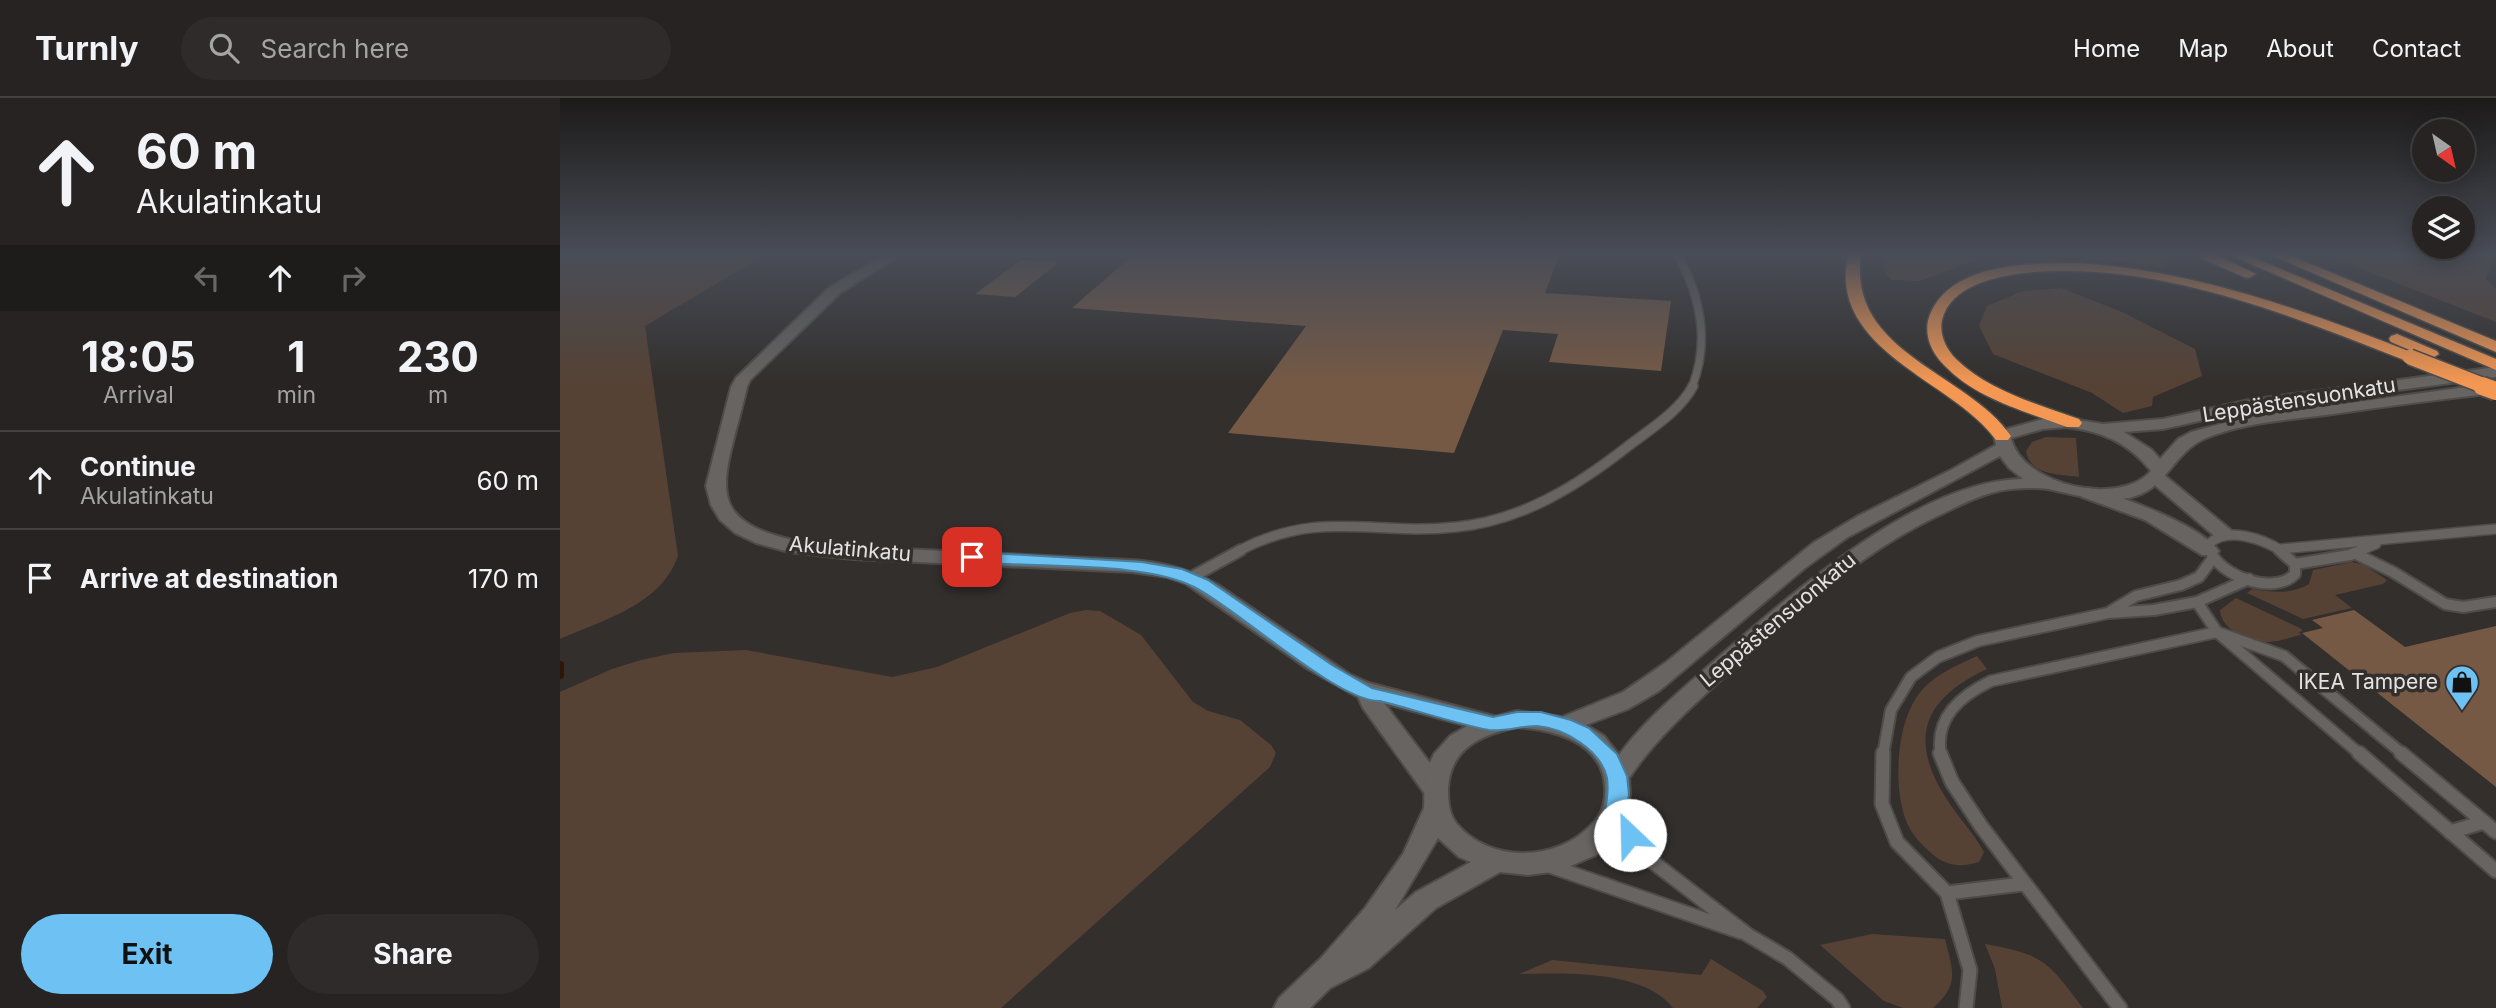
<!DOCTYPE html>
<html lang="en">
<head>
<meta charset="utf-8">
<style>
	body { margin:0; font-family:Inter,sans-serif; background:#2e2b2a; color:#f1f3f6; height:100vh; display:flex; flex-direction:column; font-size:26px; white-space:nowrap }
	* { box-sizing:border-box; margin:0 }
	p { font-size:23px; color:#a4a4a5 }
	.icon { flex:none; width:38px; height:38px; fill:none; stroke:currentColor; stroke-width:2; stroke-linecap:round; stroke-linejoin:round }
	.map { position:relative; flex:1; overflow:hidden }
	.side { display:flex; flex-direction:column; background:#262322; width:560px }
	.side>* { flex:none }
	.hud { background:#262322; color:#f1f3f6; overflow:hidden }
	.needle { width:46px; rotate:146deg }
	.fabs { position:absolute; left:1852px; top:21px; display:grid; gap:14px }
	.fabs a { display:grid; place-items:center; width:63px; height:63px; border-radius:50%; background:#262322; box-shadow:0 4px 18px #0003,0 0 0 2px #424040; font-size:35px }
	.pin { position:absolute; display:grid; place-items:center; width:60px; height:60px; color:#fff; margin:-30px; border-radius:14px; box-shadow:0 4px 10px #0006 }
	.me { position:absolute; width:77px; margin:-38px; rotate:336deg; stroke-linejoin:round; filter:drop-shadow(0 0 5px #0008) }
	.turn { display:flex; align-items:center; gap:24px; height:147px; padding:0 21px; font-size:32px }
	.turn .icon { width:91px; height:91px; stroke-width:2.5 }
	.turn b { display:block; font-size:49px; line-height:60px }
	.lanes { display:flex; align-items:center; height:66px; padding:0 21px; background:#0003; justify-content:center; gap:35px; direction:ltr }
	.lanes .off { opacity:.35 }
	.eta { display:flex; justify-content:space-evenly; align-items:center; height:119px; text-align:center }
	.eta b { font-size:42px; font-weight:700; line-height:49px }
	.cta { display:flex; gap:14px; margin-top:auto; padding:14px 21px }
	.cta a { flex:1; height:80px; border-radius:42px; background:#6ec2f3; color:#111; font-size:28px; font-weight:700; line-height:80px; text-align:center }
	.cta a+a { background:#2e2b2a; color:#f1f3f6 }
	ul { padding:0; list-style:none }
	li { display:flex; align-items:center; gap:21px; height:98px; padding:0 21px; border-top:2px solid #424040 }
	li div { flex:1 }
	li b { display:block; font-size:26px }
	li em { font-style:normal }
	header { display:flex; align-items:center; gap:42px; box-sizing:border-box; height:98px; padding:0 35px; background:#262322; border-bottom:2px solid #424040 }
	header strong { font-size:33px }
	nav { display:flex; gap:38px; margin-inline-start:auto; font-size:24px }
	.search { width:490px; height:63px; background:#2e2b2a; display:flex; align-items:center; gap:18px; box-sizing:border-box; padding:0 24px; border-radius:38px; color:#a4a4a5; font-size:26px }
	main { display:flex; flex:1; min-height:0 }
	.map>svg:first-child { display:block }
	.green { fill:#554235 }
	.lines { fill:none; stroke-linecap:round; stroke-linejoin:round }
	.stream { stroke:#2d1604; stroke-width:8 }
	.building { fill:#755945 }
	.service-far3-casing { stroke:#4e4c4a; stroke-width:10 }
	.service-far2-casing { stroke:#4e4c4a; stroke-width:12 }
	.service-far1-casing { stroke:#4e4c4a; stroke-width:14 }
	.service-casing { stroke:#4e4c4a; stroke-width:17 }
	.minor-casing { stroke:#4e4c4a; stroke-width:4 }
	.secondary-casing { stroke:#4e4c4a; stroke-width:4 }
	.motorway-casing { stroke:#4e4c4a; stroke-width:3 }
	.service-far3 { stroke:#676461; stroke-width:7 }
	.service-far2 { stroke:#676461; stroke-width:9 }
	.service-far1 { stroke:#676461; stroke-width:10 }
	.service { stroke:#676461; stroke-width:13 }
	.minor { fill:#676461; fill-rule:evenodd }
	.secondary { fill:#676461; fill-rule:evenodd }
	.motorway { fill:#f39752; fill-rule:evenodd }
	.motorway-bridge-far1-casing { stroke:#4e4c4a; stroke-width:18; stroke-linecap:butt }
	.motorway-bridge-casing { stroke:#4e4c4a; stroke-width:22; stroke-linecap:butt }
	.motorway-bridge-far1 { stroke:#f39752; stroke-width:15 }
	.motorway-bridge { stroke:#f39752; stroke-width:18 }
	.route { fill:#6ec2f3; stroke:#487e9e; stroke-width:2 }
	.labels { text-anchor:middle; stroke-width:7; stroke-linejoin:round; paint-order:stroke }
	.street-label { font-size:21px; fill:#e5e3e2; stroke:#322f2d }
	.poi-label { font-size:21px; fill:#e5e3e2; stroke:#322f2d; text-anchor:end }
</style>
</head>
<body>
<header>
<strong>Turnly</strong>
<div class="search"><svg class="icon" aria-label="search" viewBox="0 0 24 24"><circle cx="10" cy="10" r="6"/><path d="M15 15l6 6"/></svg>Search here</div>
<nav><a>Home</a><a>Map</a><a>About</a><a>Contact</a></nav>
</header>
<main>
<section class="side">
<div class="hud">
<div class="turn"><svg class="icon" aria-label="ahead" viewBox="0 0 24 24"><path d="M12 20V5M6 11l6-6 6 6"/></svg><div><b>60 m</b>Akulatinkatu</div></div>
<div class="lanes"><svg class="icon off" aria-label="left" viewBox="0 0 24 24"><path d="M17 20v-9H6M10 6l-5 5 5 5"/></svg><svg class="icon" aria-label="ahead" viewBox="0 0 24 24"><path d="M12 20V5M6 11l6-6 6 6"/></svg><svg class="icon off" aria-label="right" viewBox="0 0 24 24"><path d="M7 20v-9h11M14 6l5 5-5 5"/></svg></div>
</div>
<div class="eta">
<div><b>18:05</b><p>Arrival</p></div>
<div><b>1</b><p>min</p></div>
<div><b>230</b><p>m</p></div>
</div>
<ul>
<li><svg class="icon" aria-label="ahead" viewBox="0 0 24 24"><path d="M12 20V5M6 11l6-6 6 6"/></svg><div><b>Continue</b><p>Akulatinkatu</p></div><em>60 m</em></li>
<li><svg class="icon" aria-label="arrive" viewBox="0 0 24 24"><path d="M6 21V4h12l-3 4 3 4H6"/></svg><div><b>Arrive at destination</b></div><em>170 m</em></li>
</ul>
<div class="cta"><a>Exit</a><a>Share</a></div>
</section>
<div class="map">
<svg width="1936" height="910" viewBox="0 0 1936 910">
	<rect width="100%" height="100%" fill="#322f2d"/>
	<g class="green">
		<path d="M0,157H205L85,228L118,458C101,507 43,522 0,541Z"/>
		<polygon points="1328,157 1441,157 1424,159 1360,183 1331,182 1323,171"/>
		<polygon points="1503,157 1609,157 1613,161 1600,169"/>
		<polygon points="1766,157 1934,157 1926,181 1936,190 1936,224"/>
		<polygon points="1501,190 1562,214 1635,251 1642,278 1593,299 1592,308 1563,315 1532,295 1433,256 1419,228 1427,208 1463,193"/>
		<path d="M1486,339L1516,340L1519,379C1499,376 1470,378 1466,353L1472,344Z"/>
		<path d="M1792,464L1804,467L1827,482L1823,486L1775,497L1792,510L1743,521L1687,495L1692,491C1712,494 1730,497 1749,486L1753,472Z"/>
		<path d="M1676,500L1740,530L1743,533L1739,534L1741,537C1730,539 1718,544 1707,544C1689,544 1661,532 1660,512Z"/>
		<polygon points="526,512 540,513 581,537 633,604 648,613 680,622 711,647 716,655 710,669 441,910 0,910 0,594 52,571 81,562 114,555 186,552 332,579 377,569 510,515"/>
		<path d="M1417,558L1427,571C1365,600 1347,639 1386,700C1398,719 1413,734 1424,754L1419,764C1400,770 1385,768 1370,754C1361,746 1352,737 1347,725C1332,690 1336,621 1362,592C1377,575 1398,567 1417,558Z"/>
		<path d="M1312,836L1385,841C1393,874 1400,886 1373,910H1343L1324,903L1260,847Z"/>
		<path d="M1425,846C1483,856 1488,863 1523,910H1442L1435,871Z"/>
		<path d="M1151,861L1203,893L1207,899L1197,910H1113C1084,871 1002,875 959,876L992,862L1141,877Z"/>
	</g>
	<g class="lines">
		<polyline class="stream" points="0,567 0,577"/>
	</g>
	<g class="building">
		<polygon points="573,157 999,157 985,195 1111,203 1101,273 989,264 998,236 943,232 894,355 668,335 746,228 512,210"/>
		<polygon points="461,162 499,164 455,199 415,196"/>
		<polygon points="1794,512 1845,549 1936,528 1936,689 1742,535 1763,530 1752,522"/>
	</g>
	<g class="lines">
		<g class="service-far3-casing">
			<path id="service-far3" d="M1118,157C1140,198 1150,244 1132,289"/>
		</g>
		<g class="service-far2-casing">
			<g id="service-far2">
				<polyline points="1720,451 1936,431"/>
				<path d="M678,453C761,410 812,438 896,429C961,423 1017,388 1067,349C1089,332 1120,313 1133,288"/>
				<path d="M1650,453L1649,446C1667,428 1703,441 1722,453"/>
				<polyline points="1799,453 1816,446"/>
			</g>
		</g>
		<g class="service-far1-casing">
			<g id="service-far1">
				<path d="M1650,452C1659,478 1714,498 1735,476V466L1719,452"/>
				<polyline points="1794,455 1833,474 1885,506 1903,509 1936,504"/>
				<polyline points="1735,466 1790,457 1803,452"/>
				<polyline points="630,480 681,452"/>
				<polyline points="1637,504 1657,534 1801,657"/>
				<polyline points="1551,513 1576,498 1621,487 1639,479 1653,460"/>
				<polyline points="1323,657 1331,612 1351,579 1378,559 1418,543 1548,515 1594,512 1637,504 1689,481"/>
				<path d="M1381,657C1374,620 1400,598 1431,583L1657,534L1724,558L1844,657"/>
			</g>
		</g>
		<g class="service-casing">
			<g id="service">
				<polyline points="1323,655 1322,706 1337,744 1387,795 1410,872 1406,910"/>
				<polyline points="1380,655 1392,684 1421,728 1560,910"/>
				<polyline points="1799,655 1936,773"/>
				<polyline points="1841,655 1936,734"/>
				<polyline points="1055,718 1085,758 1188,837 1227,860 1277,901 1283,910"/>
				<polyline points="1890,734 1924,724"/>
				<polyline points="990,768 1181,834"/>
				<polyline points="1387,795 1462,786"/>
			</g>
		</g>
		<g class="minor-casing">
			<g id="minor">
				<path d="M326,157H340L280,195L190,282L187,289C164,388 133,427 260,447L571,462C603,464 630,471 658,487L789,576L809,585L941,620L945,626L941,632L933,635L824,605L883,682L886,689L883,696L874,699L865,696L803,610L798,599L748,571L625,485L607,479L571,474L293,461L229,454L196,445L175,435L160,422L151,407L146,388L171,289L176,280L270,189Z"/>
				<polygon points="1597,375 1603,376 1672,433 1674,437 1672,441 1658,441 1591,384 1588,380 1591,376"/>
				<path d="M1528,390C1561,398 1639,426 1659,453L1656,457H1642L1585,422L1522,399L1519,395L1522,391Z"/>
			</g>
		</g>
		<g class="secondary-casing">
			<path id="secondary" d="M1936,269V279L1689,312L1603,331L1564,334L1592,352L1600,361L1618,341L1631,334L1686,319L1936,285V295C1882,301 1827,308 1773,316C1730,322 1684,324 1644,341C1615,354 1607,388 1576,398C1547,407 1517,397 1488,391C1473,389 1450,390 1435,394C1418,398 1402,406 1386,414C1307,450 1242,508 1178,566C1139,602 1099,636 1069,680L1070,697L1065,720L1057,734L1036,757L999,773L968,777L940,774L876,810L809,870L770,890L750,910H714L719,900L761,860L805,810L843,756L864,710L865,675L874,656L890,638L912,625L957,613L1002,619L1063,594L1105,565L1253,445L1298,418L1391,372L1436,347L1434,338L1436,334L1483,321L1506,320L1543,326L1603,321L1689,302ZM1506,329C1541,333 1568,344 1591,373C1560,409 1462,388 1451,340L1483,331ZM1440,358L1449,370L1463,381C1360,382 1236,492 1161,557C1125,589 1087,619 1059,657L1044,638L1026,627L1068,611L1099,593L1245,470L1288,439ZM957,629C995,632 1042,643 1045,689C1046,704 1042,717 1031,727C997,763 931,766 897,726C889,716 888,704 888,691C890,650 921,637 957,629ZM878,740L899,759L911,764L856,794L835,812Z"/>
		</g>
		<g class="motorway-casing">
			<g id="motorway">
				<path d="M1288,157H1301C1287,255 1407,274 1451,338L1448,342H1436C1393,282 1267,253 1288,157Z"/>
				<polygon points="1640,157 1656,157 1696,176 1689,180 1684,179 1641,160"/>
				<polygon points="1670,157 1687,157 1936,261 1936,272"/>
				<polygon points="1711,157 1729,157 1936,243 1936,254"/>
				<path d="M1519,165C1638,173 1746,213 1856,256L1858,259L1850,264L1844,262C1739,221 1632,177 1518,173C1478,172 1394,174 1382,222C1379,236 1386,251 1396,261C1429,293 1477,306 1519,321L1522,325L1519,329H1507C1465,313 1416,301 1384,267C1370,253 1362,233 1371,214C1394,164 1472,165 1519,165Z"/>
				<polygon points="1837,236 1877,253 1879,256 1871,261 1831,244 1829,241 1831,238"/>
			</g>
		</g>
		<use href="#service-far3" class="service-far3"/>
		<use href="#service-far2" class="service-far2"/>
		<use href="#service-far1" class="service-far1"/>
		<use href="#service" class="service"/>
		<use href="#minor" class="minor"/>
		<use href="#secondary" class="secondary"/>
		<use href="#motorway" class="motorway"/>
		<g class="motorway-bridge-far1-casing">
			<polyline id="motorway-bridge-far1" points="1850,259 1927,289"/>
		</g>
		<g class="motorway-bridge-casing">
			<polyline id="motorway-bridge" points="1922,288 1936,293"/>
		</g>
		<use href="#motorway-bridge-far1" class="motorway-bridge-far1"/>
		<use href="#motorway-bridge" class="motorway-bridge"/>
	</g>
	<linearGradient id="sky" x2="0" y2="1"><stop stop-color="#1c1a19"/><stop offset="0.55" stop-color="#494d57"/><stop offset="1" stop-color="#494d57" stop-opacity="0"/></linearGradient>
	<rect width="1936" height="284" fill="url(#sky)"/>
	<path class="route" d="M412,454L582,464L622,471L648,482L772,567L812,590L933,619L957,614H981L1011,622L1029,630L1057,656L1067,678L1069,697L1065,715L1080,737L1077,744C1060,749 1051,730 1044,717C1047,704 1049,693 1047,680C1041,652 1004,630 977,628C962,628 942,634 929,632C893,625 856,612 820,603C777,604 678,511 634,489C590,466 501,469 449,466C435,466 420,466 406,463L404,459Z"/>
	<defs>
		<g id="shop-pin" transform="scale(1.75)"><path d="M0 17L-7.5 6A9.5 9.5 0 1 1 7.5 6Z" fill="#6ec2f3" stroke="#322f2d"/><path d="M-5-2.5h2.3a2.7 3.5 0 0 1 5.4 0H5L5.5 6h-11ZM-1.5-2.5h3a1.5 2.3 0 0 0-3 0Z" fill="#111"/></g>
	</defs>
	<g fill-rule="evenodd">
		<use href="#shop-pin" x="1902" y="584"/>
	</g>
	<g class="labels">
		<g class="street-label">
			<text transform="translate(1739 302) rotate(-9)" y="7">Leppästensuonkatu</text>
			<text transform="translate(290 451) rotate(5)" y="7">Akulatinkatu</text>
			<text transform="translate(1218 522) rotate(-40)" y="7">Leppästensuonkatu</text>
		</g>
		<g class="poi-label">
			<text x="1878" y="591">IKEA Tampere</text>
		</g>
	</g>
</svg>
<div class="fabs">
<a><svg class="needle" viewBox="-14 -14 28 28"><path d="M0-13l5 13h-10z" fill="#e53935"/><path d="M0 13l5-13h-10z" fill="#a4a4a5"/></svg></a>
<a><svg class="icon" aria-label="layers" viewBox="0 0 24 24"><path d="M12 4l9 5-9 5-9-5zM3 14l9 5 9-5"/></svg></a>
</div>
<div class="pin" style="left:412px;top:459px;background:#d93025"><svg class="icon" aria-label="arrive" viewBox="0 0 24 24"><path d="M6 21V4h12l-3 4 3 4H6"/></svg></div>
<svg class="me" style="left:1070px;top:737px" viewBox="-20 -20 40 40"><circle r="19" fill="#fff"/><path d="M0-13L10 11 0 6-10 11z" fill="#6ec2f3"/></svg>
</div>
</main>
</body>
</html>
